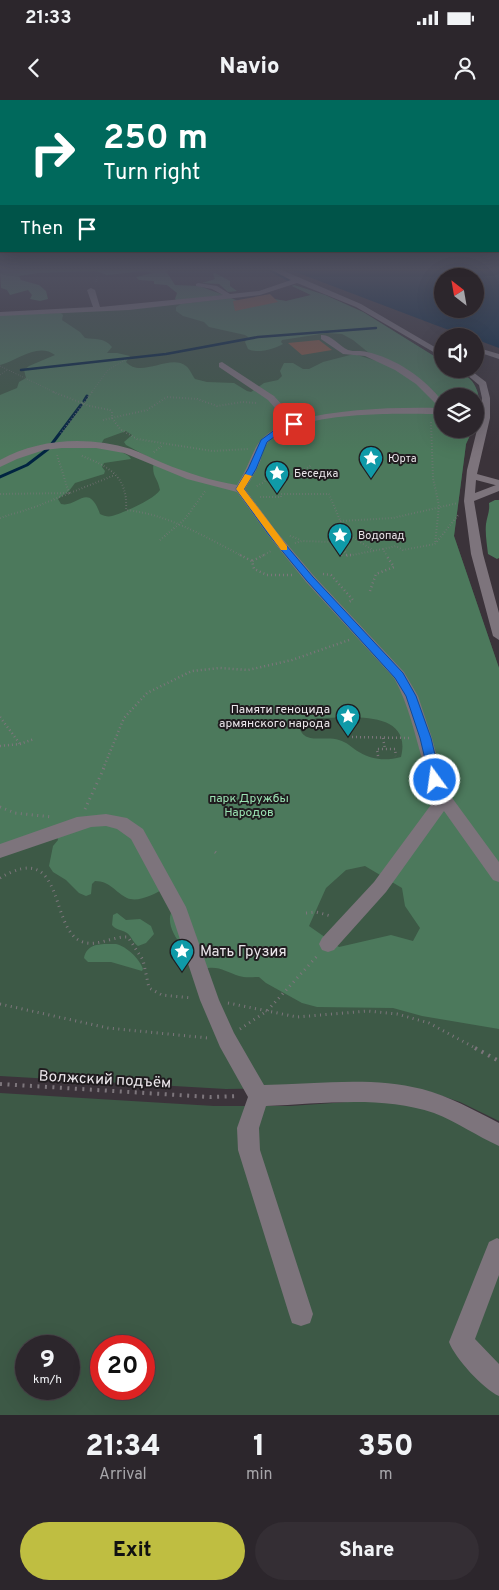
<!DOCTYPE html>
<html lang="en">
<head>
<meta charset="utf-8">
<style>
	body { margin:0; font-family:Overpass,sans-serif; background:#342e34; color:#f1f3f6; height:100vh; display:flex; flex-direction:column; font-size:19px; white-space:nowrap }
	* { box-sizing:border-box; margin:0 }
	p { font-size:16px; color:#a6a5a9 }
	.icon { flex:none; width:28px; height:28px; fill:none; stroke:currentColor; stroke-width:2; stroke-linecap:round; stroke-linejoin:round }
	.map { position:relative; height:1315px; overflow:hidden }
	.details { display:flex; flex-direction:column; background:#2c262c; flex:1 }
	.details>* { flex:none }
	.guide { position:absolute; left:0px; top:0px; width:500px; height:152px; box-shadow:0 5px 20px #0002,0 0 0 1px #484348; background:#00695c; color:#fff; overflow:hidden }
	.needle { width:32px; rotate:329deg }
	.fabs { position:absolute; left:434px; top:168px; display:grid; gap:10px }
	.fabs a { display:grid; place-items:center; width:50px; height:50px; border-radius:50%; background:#2c262c; box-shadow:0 5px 20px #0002,0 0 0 1px #484348; font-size:25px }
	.speed { position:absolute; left:15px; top:1235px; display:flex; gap:10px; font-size:25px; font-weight:700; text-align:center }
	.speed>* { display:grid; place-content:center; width:65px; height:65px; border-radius:50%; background:#2c262c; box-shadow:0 5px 20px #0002,0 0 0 1px #484348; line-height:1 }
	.speed small { font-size:12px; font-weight:400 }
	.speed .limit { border:8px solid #d22; background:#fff; color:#111 }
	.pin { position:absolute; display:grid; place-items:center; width:42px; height:42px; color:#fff; margin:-21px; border-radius:10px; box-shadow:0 2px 8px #0006 }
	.me { position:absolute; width:55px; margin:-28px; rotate:346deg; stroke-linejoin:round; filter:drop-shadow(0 0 4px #0008) }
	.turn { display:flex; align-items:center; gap:18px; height:105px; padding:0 20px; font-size:22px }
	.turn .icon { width:65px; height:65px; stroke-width:2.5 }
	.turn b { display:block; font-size:35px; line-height:42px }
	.then { display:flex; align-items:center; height:48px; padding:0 20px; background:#0003; gap:10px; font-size:19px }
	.eta { display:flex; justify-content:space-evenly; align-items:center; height:85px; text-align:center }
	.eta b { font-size:30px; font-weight:800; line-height:35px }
	.action { display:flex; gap:10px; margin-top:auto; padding:10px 20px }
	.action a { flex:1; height:58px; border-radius:30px; background:#bfbe41; color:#111; font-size:20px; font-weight:800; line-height:58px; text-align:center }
	.action a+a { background:#342e34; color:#f1f3f6 }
	.status { display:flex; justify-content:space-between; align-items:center; height:35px; padding:0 25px; background:#2c262c; direction:ltr }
	.status svg { height:14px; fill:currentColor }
	header { display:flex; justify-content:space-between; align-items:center; height:65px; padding:0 20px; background:#2c262c; font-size:22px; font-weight:800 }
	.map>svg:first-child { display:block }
	.green { fill:#3d5946; fill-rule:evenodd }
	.forest { fill:#4c795c; fill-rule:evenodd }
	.water { fill:#012441; fill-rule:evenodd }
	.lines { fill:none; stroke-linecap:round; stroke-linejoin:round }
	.stream-far1 { stroke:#012441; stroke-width:2.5 }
	.stream { stroke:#012441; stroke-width:3 }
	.building { fill:#885b45 }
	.path-far4 { stroke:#7d767c; stroke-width:1; stroke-dasharray:0.5 2; stroke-linecap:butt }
	.path-far3 { stroke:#7d767c; stroke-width:2; stroke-dasharray:0.5 2.5; stroke-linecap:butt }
	.path-far2 { stroke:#7d767c; stroke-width:2.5; stroke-dasharray:1 3; stroke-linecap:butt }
	.path-far1 { stroke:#7d767c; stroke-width:3; stroke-dasharray:1 4.5; stroke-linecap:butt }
	.path { stroke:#7d767c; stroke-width:4; stroke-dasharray:2 5.5; stroke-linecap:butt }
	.minor { fill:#7d747c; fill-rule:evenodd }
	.route { fill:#1a73e8; stroke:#114b97 }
	.slow { fill:#f59e0b }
	.labels { text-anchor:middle; stroke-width:4; stroke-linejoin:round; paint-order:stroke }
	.far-poi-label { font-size:11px; fill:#ebe6eb; stroke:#201c1f; text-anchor:start }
	.poi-label { font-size:12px; fill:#ebe6eb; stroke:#201c1f; text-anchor:end }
	.park-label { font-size:12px; fill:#9be2b3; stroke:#201c1f }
	.near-poi-label { font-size:15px; fill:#ebe6eb; stroke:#201c1f; text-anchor:start }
	.near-street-label { font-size:15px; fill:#ebe6eb; stroke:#201c1f }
</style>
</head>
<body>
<div class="status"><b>21:33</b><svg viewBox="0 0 49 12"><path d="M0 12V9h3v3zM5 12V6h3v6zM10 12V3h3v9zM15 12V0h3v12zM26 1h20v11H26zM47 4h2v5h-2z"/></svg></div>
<header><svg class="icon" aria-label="back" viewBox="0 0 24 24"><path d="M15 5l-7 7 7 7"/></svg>Navio<svg class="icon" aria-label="person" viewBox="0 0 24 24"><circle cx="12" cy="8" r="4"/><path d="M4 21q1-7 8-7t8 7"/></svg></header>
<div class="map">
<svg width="499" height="1315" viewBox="0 0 499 1315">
	<rect width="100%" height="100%" fill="#3b333a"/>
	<g class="green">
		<path d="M294,185L325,195L363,212L442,261V269C476,269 486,297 475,325V296H442V329H473L466,344L454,436L499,568V1021L460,1002L430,992L398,986L226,989L0,976V215L228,198L238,201L274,199L286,201L311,195L292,186Z"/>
		<path d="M0,993L214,1006H290L376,1000L414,1004L458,1022L499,1043V1315H0ZM26,1246H69V1289H26ZM101,1246H144V1289H101Z"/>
	</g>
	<g class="forest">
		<polygon points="0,168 177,168 166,171 175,185 199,186 224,195 177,201 175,199 177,193 167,185 154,184 154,181 139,180 136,177 153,173 144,171 107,175 96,171 38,173 19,176 21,180 39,185 46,191 48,199 40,201 30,199 32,195 28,190 10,195 7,190 1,188"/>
		<polygon points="215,173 230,181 230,186 237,191 228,192 219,184 202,183 215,179 213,174"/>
		<path d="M294,185L325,195L363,212L442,261V269C476,269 486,297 475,325V296H442V329H473L466,344L454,436L499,568V929L422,916L393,908L317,907L302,903L266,883L259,877C252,877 245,878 239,876C226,872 218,865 204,869C192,856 168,837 170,817C171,811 175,804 177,798L165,788C155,794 138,803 127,798C115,792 110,781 95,781L92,784L91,794L86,796L79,793L66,780L53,772L49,766L53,746L58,740L57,736L0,746V295L17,288L19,282L26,278L24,270L29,266L55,255C38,242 17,261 0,265V215L61,213L63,215L62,220L80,232L85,238C95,240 104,237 112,247L107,253H117L130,256L126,262C141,279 170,253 186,266C190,269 192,275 195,279L207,282L234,283L247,291L251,292L264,283L278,280L282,276L280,271L284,263H293L303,269H309L323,262L354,254L380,262L353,240L342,234L327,233L282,240L281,242L283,244C275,249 257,254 248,249L245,242L248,237L245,235L209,227L204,222L183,216L176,211V207L181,204L231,198L238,201L274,199L286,201L311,195L292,186ZM126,331L132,335L124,342L126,345L154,360C151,378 157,375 160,390C155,399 123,413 112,416C108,417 104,416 100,414C88,381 78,408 61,404L58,399L69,391L75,383L104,374L105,371L102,367L104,363L131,359C127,351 110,350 101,344L104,339ZM317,618C347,618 413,608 401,657C386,661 372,660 359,652C352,648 347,642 339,640C325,635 302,646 299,625ZM365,766L402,788L405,806L420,828L413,841L391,835L339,847L309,826L326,788L346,770Z"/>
		<path d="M495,400H499V458L497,459L488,454C487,444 485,434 486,424C487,416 490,412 489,403Z"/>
		<path d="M117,813L126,820L140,819L151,826L154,834L146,843L138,846C133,843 132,837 127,833C121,829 117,831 112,825L113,815Z"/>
		<path d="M116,844C126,846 140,859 143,869L142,871L111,862H88L84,858C87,842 103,844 116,844Z"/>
	</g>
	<path class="water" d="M285,168H499V248L475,239V236H466L438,226ZM442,176H475V209H442Z"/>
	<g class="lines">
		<g class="stream-far1">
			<polyline points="266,168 290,181"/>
			<polyline points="21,270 166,254 258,237 376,228"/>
		</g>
		<g class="stream">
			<polyline points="84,301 87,296"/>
			<polyline points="51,345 81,305"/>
			<polyline points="0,377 27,365 48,349"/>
		</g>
	</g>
	<g class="building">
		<polygon points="270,194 278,202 235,211 233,201"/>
		<polygon points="319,240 332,250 302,255 288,243"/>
	</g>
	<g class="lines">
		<g class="path-far4">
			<polyline points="96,182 98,173"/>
			<polyline points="0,266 56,293"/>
			<polyline points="0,275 7,270"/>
			<polyline points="91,293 108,270 125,260"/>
		</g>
		<g class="path-far3">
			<polyline points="53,292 90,306 110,310 112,312 112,318 120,329 137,339 212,351 248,349"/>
			<polyline points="103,320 147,310 167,297 197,299 217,306 243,302 257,303"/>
			<polyline points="431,322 433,378 439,406 435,444"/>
			<polyline points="61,333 92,292"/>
			<polyline points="154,352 163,345"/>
			<path d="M82,356C110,367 128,377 126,410C167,414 206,437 242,456"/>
			<polyline points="257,386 264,382 268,375 297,374 312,365"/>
			<polyline points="0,394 69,393 57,355"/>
			<polyline points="260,397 281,397 281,394 329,394 345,432 374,451"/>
			<polyline points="0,418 35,407 115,375"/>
			<polyline points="340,421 393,418 458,403"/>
			<polyline points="290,436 301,440"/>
			<polyline points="160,440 185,419 206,390"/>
			<polyline points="333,442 347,436 346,433"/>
			<polyline points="295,443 302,441 333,442 340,450 341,456"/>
			<polyline points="383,449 396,446 403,450 435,444 459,414"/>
			<polyline points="340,450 344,450 347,456"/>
			<polyline points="262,456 271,451"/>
			<polyline points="347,456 383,449 387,456"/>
		</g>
		<g class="path-far2">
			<polyline points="240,455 252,461"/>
			<polyline points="264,455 252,461 254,469 267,475 292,475"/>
			<polyline points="341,455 341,458"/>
			<polyline points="346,455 354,455"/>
			<polyline points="323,474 331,475 353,500 348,502"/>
			<polyline points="370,491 376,474 394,467 386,455"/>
			<polyline points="0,617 20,644"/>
			<polyline points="352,637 409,638"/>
			<polyline points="383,638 385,649"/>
			<polyline points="0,646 20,644 34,639"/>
			<polyline points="378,656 377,649 395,649 396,656"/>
			<polyline points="103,669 124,618 147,593 192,571 220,568 248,570 292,560 349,540"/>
		</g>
		<g class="path-far1">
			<polyline points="0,707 15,713 52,717"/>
			<polyline points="85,709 104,668"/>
			<polyline points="215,752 219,755"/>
			<path d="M0,778C67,738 48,831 83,842C97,847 113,836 128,837L143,860L149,888L162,895L192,898"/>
			<polyline points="306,813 316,812 331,816"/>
			<polyline points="228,903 297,917 368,911 397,914 429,923 477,949"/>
			<polyline points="0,904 108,928 208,938"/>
			<polyline points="240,929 267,911 319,854"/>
		</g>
		<g class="path">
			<polyline points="475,948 499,961"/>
			<polyline points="0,984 210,997 238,996"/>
		</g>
		<g class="minor">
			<polygon points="268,168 277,168 361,204 433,246 442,252 442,257 356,207 297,183 260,195 129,210 0,216 0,212 93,207 87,190 91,188 95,190 100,207 223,195 212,189 196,186 196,184 198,183 217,186 230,194 259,191 291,180"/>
			<path d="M321,235C331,234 339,246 348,250C354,252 361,250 367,252C395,258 425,278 442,301V314C402,314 294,309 267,344C263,349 262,356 260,362C256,371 251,380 245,389L276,431L314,476L404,572L418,596L432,638L443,680L450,695L499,762V782L493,780L444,711L386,792L334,850L328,852L322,850L319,844L322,838L374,782L436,698C418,659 415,616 394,578L306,482L268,435L237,392L187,379L124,353L96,348H62L44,350L17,359L0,367V360C39,338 89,336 131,349C142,353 153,359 163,363C187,373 212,381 237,385C257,355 249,338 288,323L268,300L219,267V263L222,262L274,296L296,320C343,309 391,307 440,308L416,284L395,270L365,256L343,254L321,239Z"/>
			<polygon points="475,247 499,254 499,259 475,251"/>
			<path d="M460,269H469L486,282L490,298V318L477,374L499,380V391L474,401L483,454L499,513V540L493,536L471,454L464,401L467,370L480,318L482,298L479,285ZM476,380L495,385H496L475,393Z"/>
			<path d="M106,714L127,718L143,729L186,807L219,900L234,933L264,985C316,984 371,976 422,989C449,996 474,1010 499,1023V1046C477,1036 457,1022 434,1013C381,995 320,1004 266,1006L259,1028L260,1050L313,1214L310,1223L301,1226L292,1223L289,1214L238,1050L237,1028L248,997L220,947L200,900L172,815L131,739L117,729L106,726L91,727L0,758V744L77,717Z"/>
			<path d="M497,1138L499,1139V1175L475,1239L499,1264V1296C483,1289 455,1258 449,1242L489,1142Z"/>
		</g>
	</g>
	<linearGradient id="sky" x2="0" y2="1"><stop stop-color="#201c20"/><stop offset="0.48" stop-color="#4f5060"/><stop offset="1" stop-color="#4f5060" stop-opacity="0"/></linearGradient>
	<rect width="499" height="352" fill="url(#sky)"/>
	<polygon class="route" points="294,322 298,324 297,326 281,332 267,342 256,369 244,389 275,432 313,477 403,573 416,596 431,638 441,680 440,684 435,685 430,680 420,638 406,596 395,578 307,481 269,435 236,389 248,369 261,340 276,329"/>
	<polygon class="slow" points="245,374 252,376 244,389 287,446 287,450 281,450 236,389"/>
	<defs>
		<g id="sight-pin" transform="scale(1.25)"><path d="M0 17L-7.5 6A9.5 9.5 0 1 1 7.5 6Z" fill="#0f9aa8" stroke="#201c1f"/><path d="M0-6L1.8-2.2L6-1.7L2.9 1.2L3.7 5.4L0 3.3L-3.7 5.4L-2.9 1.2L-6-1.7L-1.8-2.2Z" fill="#fff"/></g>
	</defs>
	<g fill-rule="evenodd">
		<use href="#sight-pin" x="371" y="358"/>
		<use href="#sight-pin" x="277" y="373"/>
		<use href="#sight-pin" x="340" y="435"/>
		<use href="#sight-pin" x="348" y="616"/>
		<use href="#sight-pin" x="182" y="851"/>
	</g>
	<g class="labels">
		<g class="far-poi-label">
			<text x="388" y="362">Юрта</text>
			<text x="294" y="377">Беседка</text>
			<text x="358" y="439">Водопад</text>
		</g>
		<g class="poi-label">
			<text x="330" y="613">Памяти геноцида<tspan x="330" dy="14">армянского народа</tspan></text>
		</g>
		<g class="park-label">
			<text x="249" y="702">парк Дружбы<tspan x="249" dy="14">Народов</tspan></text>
		</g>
		<g class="near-poi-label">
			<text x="200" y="856">Мать Грузия</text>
		</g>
		<g class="near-street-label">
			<text transform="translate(105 979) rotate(3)" y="5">Волжский подъём</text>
		</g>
	</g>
</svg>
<div class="fabs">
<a><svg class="needle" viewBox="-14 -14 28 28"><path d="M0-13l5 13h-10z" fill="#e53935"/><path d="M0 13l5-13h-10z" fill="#a6a5a9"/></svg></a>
<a><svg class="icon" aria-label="sound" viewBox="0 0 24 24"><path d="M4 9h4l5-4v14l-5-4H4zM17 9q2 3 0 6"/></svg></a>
<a><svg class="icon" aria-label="layers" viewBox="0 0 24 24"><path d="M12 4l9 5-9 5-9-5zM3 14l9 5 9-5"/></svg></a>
</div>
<div class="speed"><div>9<small>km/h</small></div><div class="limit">20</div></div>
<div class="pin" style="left:294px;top:324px;background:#d93025"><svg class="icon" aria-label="arrive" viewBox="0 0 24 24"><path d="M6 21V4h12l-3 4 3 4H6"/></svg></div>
<svg class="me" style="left:435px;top:680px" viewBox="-20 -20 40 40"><circle r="17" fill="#1a73e8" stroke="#fff" stroke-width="3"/><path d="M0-11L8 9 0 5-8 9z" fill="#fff"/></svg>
<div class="guide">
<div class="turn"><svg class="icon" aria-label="right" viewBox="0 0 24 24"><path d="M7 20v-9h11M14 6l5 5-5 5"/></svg><div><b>250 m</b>Turn right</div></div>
<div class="then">Then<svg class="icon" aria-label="arrive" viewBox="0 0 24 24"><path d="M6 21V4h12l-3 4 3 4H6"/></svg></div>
</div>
</div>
<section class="details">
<div class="eta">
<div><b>21:34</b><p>Arrival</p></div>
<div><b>1</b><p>min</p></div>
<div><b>350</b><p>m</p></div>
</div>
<div class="action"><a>Exit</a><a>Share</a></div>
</section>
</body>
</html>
